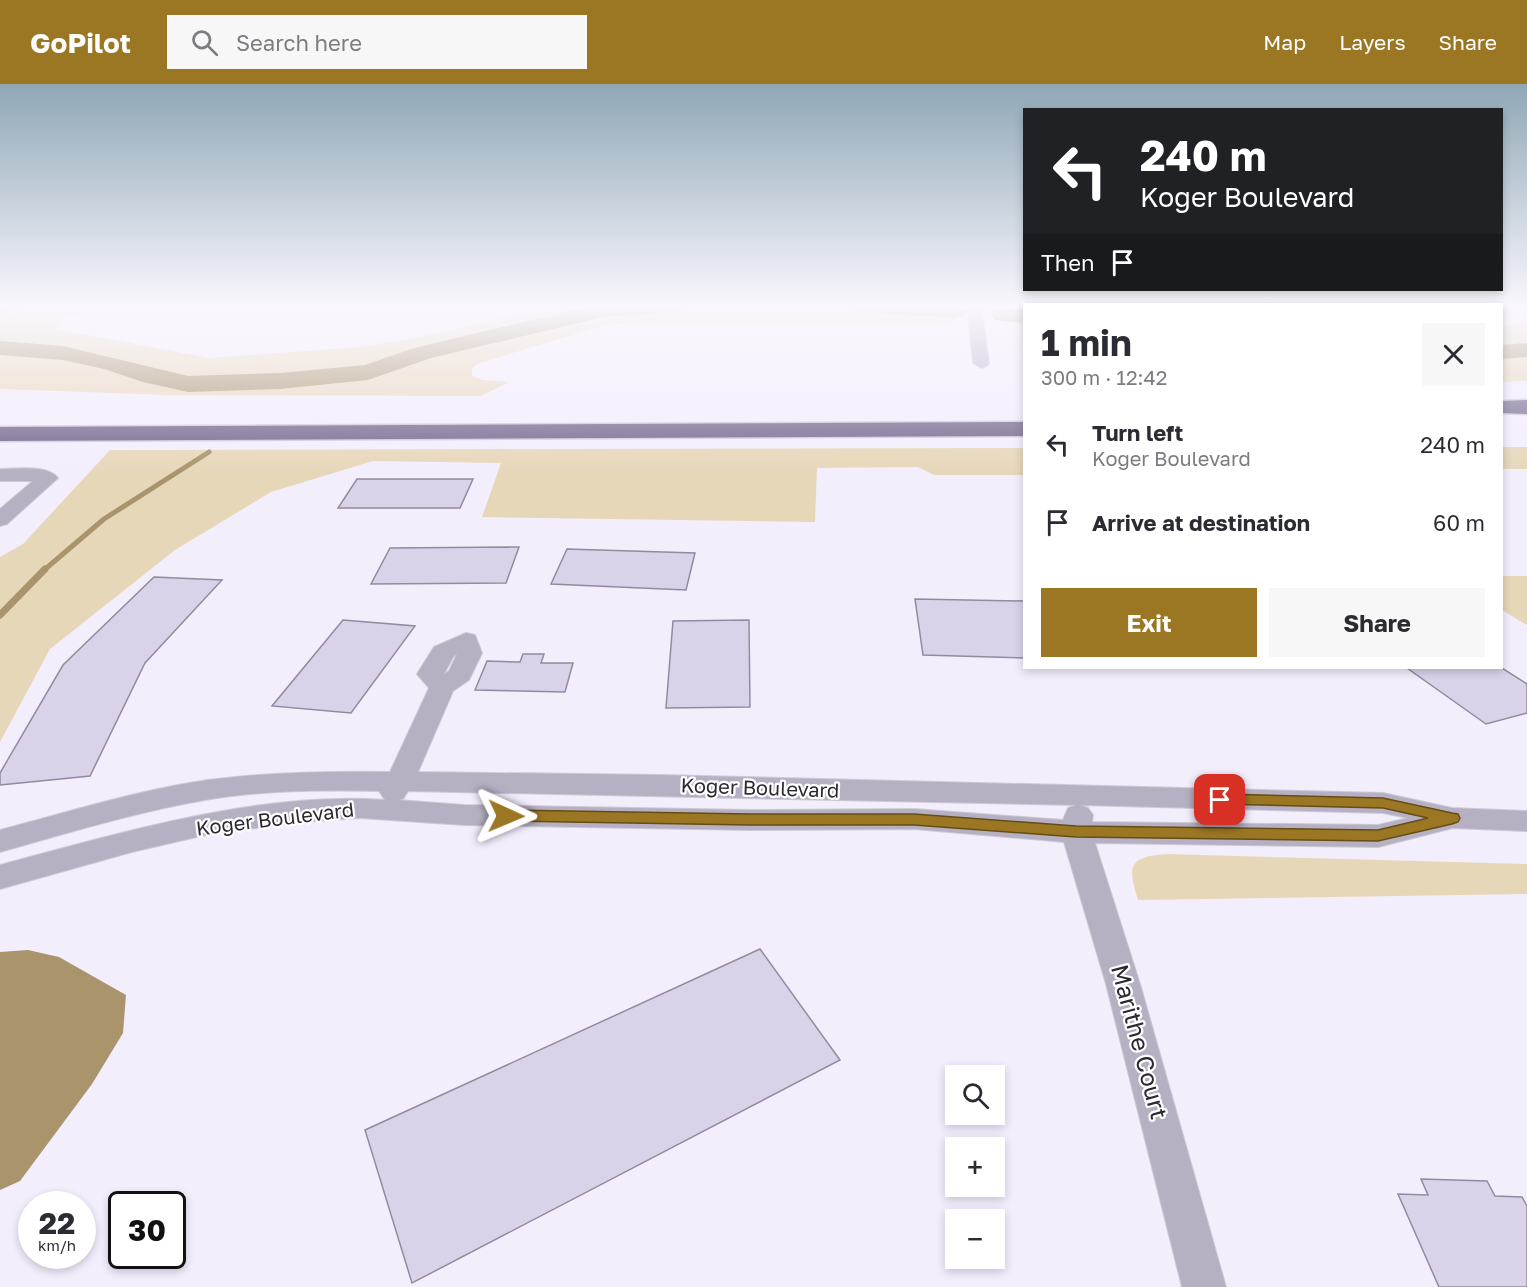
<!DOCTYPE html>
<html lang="en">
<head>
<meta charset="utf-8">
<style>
	body { margin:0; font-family:"Golos Text",sans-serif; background:#f7f7f7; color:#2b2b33; height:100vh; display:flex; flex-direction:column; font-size:22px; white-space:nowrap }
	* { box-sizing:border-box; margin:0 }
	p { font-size:20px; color:#7c7c81 }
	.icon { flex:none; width:33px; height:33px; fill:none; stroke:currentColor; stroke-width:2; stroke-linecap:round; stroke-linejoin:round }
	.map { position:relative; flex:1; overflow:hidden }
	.sheet { position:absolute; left:1023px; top:219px; width:480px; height:366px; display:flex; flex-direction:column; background:#fff; border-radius:0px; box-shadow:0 3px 9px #0003 }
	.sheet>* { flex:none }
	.hud { position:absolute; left:1023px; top:24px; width:480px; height:183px; border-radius:0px; box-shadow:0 3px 9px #0003; background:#202124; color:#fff; overflow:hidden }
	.fabs { position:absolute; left:945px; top:981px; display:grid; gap:12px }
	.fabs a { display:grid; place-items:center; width:60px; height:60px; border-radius:0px; background:#fff; box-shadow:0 3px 9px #0003; font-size:30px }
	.speed { position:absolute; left:18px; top:1107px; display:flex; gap:12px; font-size:30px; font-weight:700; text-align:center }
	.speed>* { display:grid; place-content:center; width:78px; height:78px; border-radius:50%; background:#fff; box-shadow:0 3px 9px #0003; line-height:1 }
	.speed small { font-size:15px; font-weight:400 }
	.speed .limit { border:3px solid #111; border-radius:9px; background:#fff; color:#111 }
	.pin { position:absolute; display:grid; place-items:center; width:51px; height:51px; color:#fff; margin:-26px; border-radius:12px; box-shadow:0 3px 9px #0006 }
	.me { position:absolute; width:66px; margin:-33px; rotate:91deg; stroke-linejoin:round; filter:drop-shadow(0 0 4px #0008) }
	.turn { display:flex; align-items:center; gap:21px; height:126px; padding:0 18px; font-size:27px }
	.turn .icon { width:78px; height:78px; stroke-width:2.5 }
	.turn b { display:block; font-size:42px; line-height:51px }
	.then { display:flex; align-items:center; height:57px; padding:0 18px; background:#0003; gap:12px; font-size:22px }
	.round { display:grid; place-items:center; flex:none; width:63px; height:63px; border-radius:0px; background:#f7f7f7 }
	.overview { display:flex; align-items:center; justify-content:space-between; height:102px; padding:0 18px }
	h1 { font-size:36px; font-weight:700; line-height:45px }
	.button { display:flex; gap:12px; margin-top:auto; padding:12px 18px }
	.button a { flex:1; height:69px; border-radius:0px; background:#9c7723; color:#fff; font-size:24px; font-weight:700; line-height:69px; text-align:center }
	.button a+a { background:#f7f7f7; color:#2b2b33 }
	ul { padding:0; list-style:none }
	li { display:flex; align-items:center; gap:18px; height:78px; padding:0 18px }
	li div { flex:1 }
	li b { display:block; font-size:22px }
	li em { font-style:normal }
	header { display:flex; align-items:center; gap:36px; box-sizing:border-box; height:84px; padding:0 30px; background:#9c7723; color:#fff }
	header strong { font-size:28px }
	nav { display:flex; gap:33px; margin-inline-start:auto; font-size:21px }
	.search { width:420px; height:54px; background:#f7f7f7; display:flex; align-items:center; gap:15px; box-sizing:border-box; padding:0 21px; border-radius:0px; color:#7c7c81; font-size:22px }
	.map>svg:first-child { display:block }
	.green { fill:#e7d7b9 }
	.water { fill:#a9946c }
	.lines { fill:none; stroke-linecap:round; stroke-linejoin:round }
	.stream-far1 { stroke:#a9946c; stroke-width:5 }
	.stream { stroke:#a9946c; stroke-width:7 }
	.river { fill:#a9946c; fill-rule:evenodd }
	.building { fill:#dad2e9; stroke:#928ba0; stroke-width:1.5 }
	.minor-casing { stroke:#cfcad7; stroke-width:2 }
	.highway-casing { stroke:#cfcad7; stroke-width:3 }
	.minor { fill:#b6b0c3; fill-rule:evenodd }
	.highway { fill:#73658c; fill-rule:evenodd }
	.route { fill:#9c7723; stroke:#654d17; stroke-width:1.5 }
	.labels { text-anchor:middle; stroke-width:4.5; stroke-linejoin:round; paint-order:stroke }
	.street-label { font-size:20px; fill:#2b2831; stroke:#fff }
	.near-street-label { font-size:24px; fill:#2b2831; stroke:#fff }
</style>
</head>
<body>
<header>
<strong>GoPilot</strong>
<div class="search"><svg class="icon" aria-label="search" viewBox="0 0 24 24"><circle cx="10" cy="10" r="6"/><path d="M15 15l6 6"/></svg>Search here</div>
<nav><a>Map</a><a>Layers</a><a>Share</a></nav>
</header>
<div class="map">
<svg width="1527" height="1203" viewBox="0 0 1527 1203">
	<rect width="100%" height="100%" fill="#f3eefc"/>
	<g class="green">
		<polygon points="54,221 113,221 63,234 56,245 209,274 360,263 430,251 562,221 956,221 958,235 947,239 609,240 477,280 472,285 472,292 482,296 509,298 481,312 170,311 0,305 0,230"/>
		<polygon points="1006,221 1024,221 1024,241 1000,237 1001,224"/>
		<polygon points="1527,238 1527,297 1502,298 1502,243"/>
		<rect x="1502" y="363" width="25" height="22"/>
		<polygon points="1024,364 1024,391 934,391 918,383 817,384 815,438 482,433 501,379 373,377 271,408 175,466 50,565 0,658 0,473 23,460 110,366"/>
		<polygon points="1502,492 1527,492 1527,541 1502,526"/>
		<path d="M1166,770L1527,780V810L1138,816C1128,783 1127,773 1166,770Z"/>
	</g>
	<polygon class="water" points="28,866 59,873 126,911 123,949 92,1000 20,1097 0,1106 0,868"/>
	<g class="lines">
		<polyline class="stream-far1" points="43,487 104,435 209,368"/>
		<polyline class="stream" points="0,531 45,485"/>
		<g class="river">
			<polygon points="595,221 687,221 684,226 676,228 604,233 431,274 368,296 280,305 188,308 143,298 104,285 63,276 0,271 0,257 63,262 188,292 280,289 365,281 414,264"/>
			<polygon points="853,221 960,221 967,227 964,232 956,234 864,228 856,226"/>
			<polygon points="1002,224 1024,225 1024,239 994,236 991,231 994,226"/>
			<polygon points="1527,259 1527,273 1502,275 1502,261"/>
		</g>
	</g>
	<g class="building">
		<polygon points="357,395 473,395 460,424 338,424"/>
		<polygon points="519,463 506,499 371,500 390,464"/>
		<polygon points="567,465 695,469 686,506 551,500"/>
		<polygon points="154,493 222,496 145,579 90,692 0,701 0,689 63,581"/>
		<polygon points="915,515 1024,517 1024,574 923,571"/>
		<polygon points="343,536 415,542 351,629 272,622"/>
		<polygon points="749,536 750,623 666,624 673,537"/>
		<polygon points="523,570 544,570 541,579 573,579 565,608 475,606 487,577 520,578"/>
		<polygon points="1407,584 1502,584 1527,600 1527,629 1486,640"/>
		<polygon points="760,865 840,976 412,1199 365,1046"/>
		<polygon points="1421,1095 1487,1097 1495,1112 1522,1113 1527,1122 1527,1203 1439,1203 1398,1110 1428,1111"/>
	</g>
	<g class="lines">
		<g class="minor-casing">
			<g id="minor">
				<polygon points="0,221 25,221 23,224 0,229"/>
				<polygon points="967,221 981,221 989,279 987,282 981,284 973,279"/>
				<path d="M0,385C16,385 47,380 58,394L7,440L0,442V425L33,397H0Z"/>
				<path d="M466,549L475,551L482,569L469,596L453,607L418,688L660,691L1383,709L1452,724L1527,727V747L1453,744L1378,763L1095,759L1140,900L1226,1203H1182L1106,900L1064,758L914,745L750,746L464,741L360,734L289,739L201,752L132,768L0,805V781C121,749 260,707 385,716L379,707C321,706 263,706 205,716C136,728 68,749 0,768V746C69,728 138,706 208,696C270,688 328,687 390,688L429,604L417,590L434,563ZM457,570L449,587L444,590L453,573ZM408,707L1076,721L1068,724L1063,736L914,725L750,726L464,721L398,716L403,715ZM1080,721L1383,729L1408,734L1378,741L1092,738L1093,731L1088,724Z"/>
			</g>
		</g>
		<g class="highway-casing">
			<g id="highway">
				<polygon points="1527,316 1527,330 1502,329 1502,317"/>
				<polygon points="1024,338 1024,352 0,357 0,343"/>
			</g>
		</g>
		<use href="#minor" class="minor"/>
		<use href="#highway" class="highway"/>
	</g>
	<linearGradient id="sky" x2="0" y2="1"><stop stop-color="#8fa7b6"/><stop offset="0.57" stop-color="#faf7fe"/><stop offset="1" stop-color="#faf7fe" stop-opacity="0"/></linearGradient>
	<rect width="1527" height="390" fill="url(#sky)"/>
	<polygon class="route" points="1220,710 1383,714 1452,729 1458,730 1460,734 1458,738 1452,740 1378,757 1076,753 914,741 750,741 506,737 500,735 498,732 500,728 506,726 750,730 914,730 1076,742 1378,746 1428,734 1383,724 1214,720 1212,716 1214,712"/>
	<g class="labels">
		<g class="street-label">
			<text transform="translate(760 704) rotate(2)" y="7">Koger Boulevard</text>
			<text transform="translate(275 735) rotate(-7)" y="7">Koger Boulevard</text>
		</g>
		<g class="near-street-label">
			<text transform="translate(1139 958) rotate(75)" y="8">Marithe Court</text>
		</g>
	</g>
</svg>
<div class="fabs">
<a><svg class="icon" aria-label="search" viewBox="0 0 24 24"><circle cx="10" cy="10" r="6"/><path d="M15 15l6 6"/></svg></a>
<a>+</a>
<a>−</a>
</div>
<div class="speed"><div>22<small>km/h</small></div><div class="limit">30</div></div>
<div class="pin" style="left:1220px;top:716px;background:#d93025"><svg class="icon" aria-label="arrive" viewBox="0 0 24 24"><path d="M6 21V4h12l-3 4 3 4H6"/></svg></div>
<svg class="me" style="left:506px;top:732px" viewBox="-20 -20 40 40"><path d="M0-17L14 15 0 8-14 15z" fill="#9c7723" stroke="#fff" stroke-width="4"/></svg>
<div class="hud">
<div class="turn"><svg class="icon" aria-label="left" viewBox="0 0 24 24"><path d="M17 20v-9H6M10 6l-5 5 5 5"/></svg><div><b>240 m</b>Koger Boulevard</div></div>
<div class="then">Then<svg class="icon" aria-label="arrive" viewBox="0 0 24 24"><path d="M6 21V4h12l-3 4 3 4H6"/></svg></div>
</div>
<section class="sheet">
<div class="overview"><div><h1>1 min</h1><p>300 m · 12:42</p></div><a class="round"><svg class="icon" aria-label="close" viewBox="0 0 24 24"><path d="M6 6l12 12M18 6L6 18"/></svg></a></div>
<ul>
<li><svg class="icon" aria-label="left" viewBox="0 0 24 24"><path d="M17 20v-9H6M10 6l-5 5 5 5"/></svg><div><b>Turn left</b><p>Koger Boulevard</p></div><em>240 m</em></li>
<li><svg class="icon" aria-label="arrive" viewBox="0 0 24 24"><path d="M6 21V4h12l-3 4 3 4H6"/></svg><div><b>Arrive at destination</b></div><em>60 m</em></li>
</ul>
<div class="button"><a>Exit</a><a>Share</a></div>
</section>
</div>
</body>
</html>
